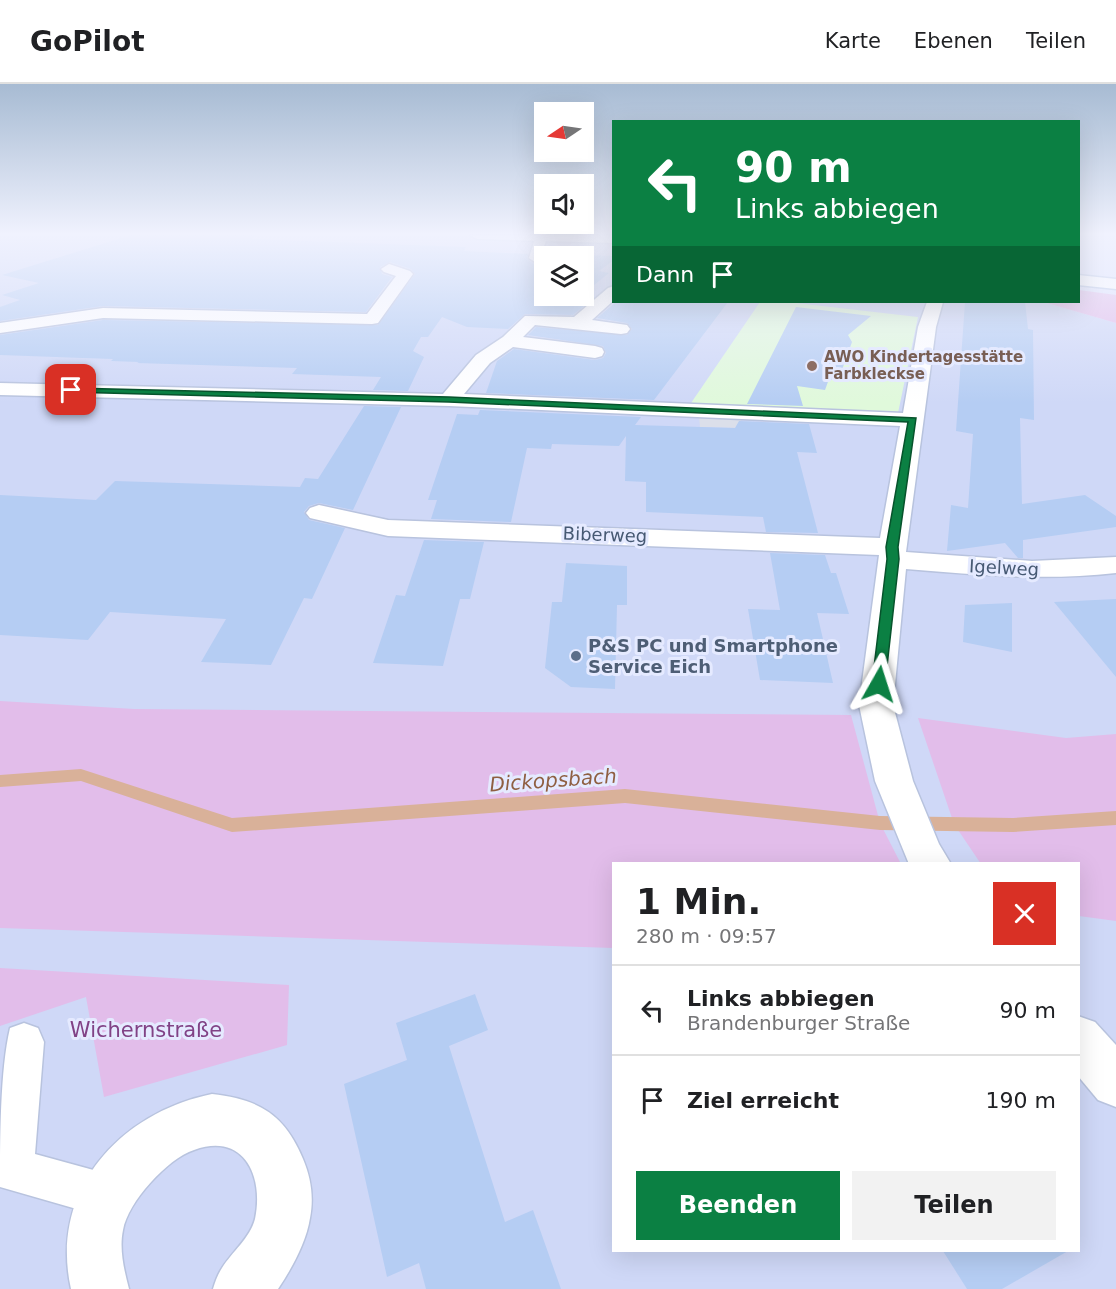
<!DOCTYPE html>
<html lang="de">
<head>
<meta charset="utf-8">
<style>
	body { margin:0; font-family:"DejaVu Sans",sans-serif; background:#f2f2f2; color:#202124; height:100vh; display:flex; flex-direction:column; font-size:22px; white-space:nowrap }
	* { box-sizing:border-box; margin:0 }
	p { font-size:20px; color:#757577 }
	.icon { flex:none; width:33px; height:33px; fill:none; stroke:currentColor; stroke-width:2; stroke-linecap:round; stroke-linejoin:round }
	.map { position:relative; flex:1; overflow:hidden }
	.side { position:absolute; left:612px; top:778px; width:468px; height:390px; display:flex; flex-direction:column; background:#fff; border-radius:0px; box-shadow:0 6px 24px #0002 }
	.side>* { flex:none }
	.guide { position:absolute; left:612px; top:36px; width:468px; height:183px; border-radius:0px; box-shadow:0 6px 24px #0002; background:#0b8043; color:#fff; overflow:hidden }
	.needle { width:39px; rotate:257deg }
	.tools { position:absolute; left:534px; top:18px; display:grid; gap:12px }
	.tools a { display:grid; place-items:center; width:60px; height:60px; border-radius:0px; background:#fff; box-shadow:0 6px 24px #0002; font-size:30px }
	.pin { position:absolute; display:grid; place-items:center; width:51px; height:51px; color:#fff; margin:-26px; border-radius:12px; box-shadow:0 3px 9px #0006 }
	.me { position:absolute; width:66px; margin:-33px; rotate:6deg; stroke-linejoin:round; filter:drop-shadow(0 0 4px #0008) }
	.turn { display:flex; align-items:center; gap:21px; height:126px; padding:0 24px; font-size:27px }
	.turn .icon { width:78px; height:78px; stroke-width:2.5 }
	.turn b { display:block; font-size:42px; line-height:51px }
	.then { display:flex; align-items:center; height:57px; padding:0 24px; background:#0003; gap:12px; font-size:22px }
	.round { display:grid; place-items:center; flex:none; width:63px; height:63px; border-radius:0px; background:#f2f2f2 }
	.summary { display:flex; align-items:center; justify-content:space-between; height:102px; padding:0 24px }
	h1 { font-size:36px; font-weight:700; line-height:45px }
	.action { display:flex; gap:12px; margin-top:auto; padding:12px 24px }
	.action a { flex:1; height:69px; border-radius:0px; background:#0b8043; color:#fff; font-size:24px; font-weight:700; line-height:69px; text-align:center }
	.action a+a { background:#f2f2f2; color:#202124 }
	ul { padding:0; list-style:none }
	li { display:flex; align-items:center; gap:18px; height:90px; padding:0 24px; border-top:2px solid #e0e0e0 }
	li div { flex:1 }
	li b { display:block; font-size:22px }
	li em { font-style:normal }
	header { display:flex; align-items:center; gap:36px; box-sizing:border-box; height:84px; padding:0 30px; background:#fff; border-bottom:2px solid #e0e0e0 }
	header strong { font-size:28px }
	nav { display:flex; gap:33px; margin-inline-start:auto; font-size:21px }
	.map>svg:first-child { display:block }
	.residential { fill:#cfd8f7; fill-rule:evenodd }
	.industrial { fill:#dbdfea }
	.education { fill:#e0f9db }
	.green { fill:#e2bdea }
	.lines { fill:none; stroke-linecap:round; stroke-linejoin:round }
	.stream { fill:#d9b199; fill-rule:evenodd }
	.building { fill:#b5cdf3 }
	.lane-casing { stroke:#b8c3de; stroke-width:3 }
	.street-casing { stroke:#b8c3de; stroke-width:3 }
	.secondary-casing { stroke:#b5c4e3; stroke-width:3 }
	.lane { fill:#fff; fill-rule:evenodd }
	.street { fill:#fff; fill-rule:evenodd }
	.secondary { fill:#fff; fill-rule:evenodd }
	.route { fill:#0b8043; stroke:#07532c; stroke-width:1.5 }
	.education-dot { fill:#8d6e63; stroke:#e5eaff; stroke-width:2 }
	.service-dot { fill:#5c6f8a; stroke:#e5eaff; stroke-width:2 }
	.labels { text-anchor:middle; stroke-width:6; stroke-linejoin:round; paint-order:stroke }
	.far-education-label { font-size:15px; font-weight:bold; fill:#785e54; stroke:#e5eaff; text-anchor:start }
	.street-label { font-size:18px; fill:#465973; stroke:#e5eaff }
	.service-label { font-size:18px; font-weight:bold; fill:#4e5e75; stroke:#e5eaff; text-anchor:start }
	.water-label { font-size:20px; font-style:italic; fill:#8f5f42; stroke:#e5eaff }
	.near-park-label { font-size:21px; fill:#814286; stroke:#e5eaff }
</style>
</head>
<body>
<header>
<strong>GoPilot</strong>
<nav><a>Karte</a><a>Ebenen</a><a>Teilen</a></nav>
</header>
<div class="map">
<svg width="1116" height="1205" viewBox="0 0 1116 1205">
	<rect width="100%" height="100%" fill="#dee3fd"/>
	<path class="residential" d="M0,151H613L614,218H1043L1116,239V1205H0ZM544,172H584V212H544ZM614,780H1078V1167H614Z"/>
	<polygon class="industrial" points="699,332 740,333 742,344 700,343"/>
	<polygon class="education" points="760,218 787,218 918,233 898,329 689,322"/>
	<g class="green">
		<polygon points="1079,206 1116,211 1116,239 1043,218 1078,218"/>
		<polygon points="0,617 134,625 851,631 880,739 901,780 614,780 613,864 0,844"/>
		<polygon points="918,634 1066,654 1116,650 1116,837 1079,832 1078,780 981,780 954,740"/>
		<polygon points="0,884 289,901 287,961 104,1013 86,913 0,942"/>
	</g>
	<g class="lines">
		<polygon class="stream" points="81,685 232,734 625,705 880,732 1013,734 1116,727 1116,741 1013,748 880,746 625,719 232,748 81,697 0,703 0,691"/>
	</g>
	<g class="building">
		<polygon points="131,151 256,151 251,155 466,163 464,167 528,170 527,175 534,180 542,176 544,170 614,172 614,176 599,187 609,189 584,209 584,172 544,172 544,212 580,212 573,218 589,218 573,231 525,230 508,245 467,243 442,233 428,253 421,253 413,267 424,273 408,307 373,306 381,293 292,290 297,284 137,279 139,278 111,277 113,275 0,271 0,251 103,236 378,241 415,190 411,185 390,178 380,183 382,190 392,193 366,228 103,222 0,237 0,223 20,216 2,211 39,199 2,191"/>
		<polygon points="616,218 728,218 654,316 486,309 497,277 514,265 595,276 603,274 606,269 603,262 528,251 536,243 627,251 632,245 627,239 597,234"/>
		<polygon points="965,218 1025,218 1028,245 1033,246 1034,336 1020,334 1022,420 1085,411 1116,432 1116,443 1023,456 1023,474 1018,474 1005,459 947,467 951,421 968,424 973,350 956,347"/>
		<polygon points="796,223 871,232 848,251 852,258 838,297 829,295 825,306 797,302 803,322 747,320"/>
		<polygon points="364,322 401,323 353,426 319,419 309,422 304,428 309,436 345,444 312,515 304,514 271,581 201,578 226,535 110,528 88,556 0,551 0,411 96,416 115,397 300,403 305,394 318,395"/>
		<polygon points="480,326 641,333 635,341 735,344 739,337 809,340 817,369 797,368 818,449 766,448 763,433 646,428 646,398 625,397 626,352 619,362 552,360 551,365 527,364 511,438 431,435 437,416 428,416 457,330 478,331"/>
		<polygon points="424,456 484,458 470,515 460,515 443,582 373,579 396,511 405,512"/>
		<polygon points="770,469 825,471 831,489 836,489 849,530 817,529 833,599 760,596 748,525 780,526"/>
		<polygon points="566,479 627,482 627,521 617,521 615,605 571,603 545,584 552,518 562,518"/>
		<polygon points="1116,515 1116,593 1054,518"/>
		<polygon points="1012,519 1012,568 963,558 965,521"/>
		<polygon points="475,910 488,946 449,962 505,1138 533,1126 561,1205 426,1205 419,1179 387,1193 344,1000 407,976 396,939"/>
		<polygon points="943,1167 1068,1167 1002,1205 967,1205"/>
	</g>
	<g class="lines">
		<g class="lane-casing">
			<g id="lane">
				<polygon points="536,151 547,152 541,174 535,178 529,174"/>
				<path d="M24,939L38,944L44,958L35,1070L108,1090L124,1096L130,1112L124,1128L108,1134L0,1103C0,1057 0,986 10,944Z"/>
			</g>
		</g>
		<g class="street-casing">
			<g id="street">
				<polygon points="389,180 410,187 413,190 378,239 372,240 103,234 0,249 0,239 103,224 367,230 396,192 384,188 381,185"/>
				<path d="M614,202V216L592,236L627,241L630,245L627,249L621,250L535,241L523,253L595,262L602,264L604,268L602,272L595,274L513,263L490,279L464,310L903,329L918,243L927,218H943L936,243L906,468L1032,477L1116,473V489C1045,497 976,491 906,485L893,621L913,697L939,760L951,780H909L875,697L859,621L879,471L388,452L310,434L306,429L310,424L319,421L388,436L880,454L900,342L449,322L0,311V299L443,310L476,271L503,253L525,232L574,233L608,204Z"/>
				<polygon points="1078,932 1095,938 1116,961 1116,1023 1098,1016 1078,992"/>
				<path d="M212,1010C259,1015 285,1031 303,1075C311,1094 314,1113 310,1134C306,1159 292,1184 278,1205H213C215,1198 218,1190 222,1184C232,1168 250,1154 255,1135C264,1092 244,1048 194,1066C167,1075 128,1118 123,1146C119,1165 124,1186 129,1205H71C49,1107 119,1029 212,1010Z"/>
			</g>
		</g>
		<g class="secondary-casing">
			<g id="secondary">
				<polygon points="470,151 614,151 614,159 477,155"/>
				<polygon points="1078,191 1116,195 1116,205 1078,201"/>
			</g>
		</g>
		<use href="#lane" class="lane"/>
		<use href="#street" class="street"/>
		<use href="#secondary" class="secondary"/>
	</g>
	<linearGradient id="sky" x2="0" y2="1"><stop stop-color="#a7bbd3"/><stop offset="0.47" stop-color="#f0f2fe"/><stop offset="1" stop-color="#f0f2fe" stop-opacity="0"/></linearGradient>
	<rect width="1116" height="319" fill="url(#sky)"/>
	<polygon class="route" points="71,304 449,313 916,334 898,463 899,475 885,600 879,605 872,600 887,475 886,463 908,338 449,318 68,308 66,306"/>
	<circle class="education-dot" cx="812" cy="282" r="6"/>
	<circle class="service-dot" cx="576" cy="572" r="6"/>
	<g class="labels">
		<g class="far-education-label">
			<text x="824" y="278">AWO Kindertagesstätte<tspan x="824" dy="17">Farbkleckse</tspan></text>
		</g>
		<g class="street-label">
			<text transform="translate(605 451) rotate(2)" y="6">Biberweg</text>
			<text transform="translate(1004 484) rotate(3)" y="6">Igelweg</text>
		</g>
		<g class="service-label">
			<text x="588" y="568">P&amp;S PC und Smartphone<tspan x="588" dy="21">Service Eich</tspan></text>
		</g>
		<g class="water-label">
			<text transform="translate(553 696) rotate(-4)" y="7">Dickopsbach</text>
		</g>
		<g class="near-park-label">
			<text x="146" y="953">Wichernstraße</text>
		</g>
	</g>
</svg>
<div class="tools">
<a><svg class="needle" viewBox="-14 -14 28 28"><path d="M0-13l5 13h-10z" fill="#e53935"/><path d="M0 13l5-13h-10z" fill="#757577"/></svg></a>
<a><svg class="icon" aria-label="sound" viewBox="0 0 24 24"><path d="M4 9h4l5-4v14l-5-4H4zM17 9q2 3 0 6"/></svg></a>
<a><svg class="icon" aria-label="layers" viewBox="0 0 24 24"><path d="M12 4l9 5-9 5-9-5zM3 14l9 5 9-5"/></svg></a>
</div>
<div class="pin" style="left:71px;top:306px;background:#d93025"><svg class="icon" aria-label="arrive" viewBox="0 0 24 24"><path d="M6 21V4h12l-3 4 3 4H6"/></svg></div>
<svg class="me" style="left:879px;top:600px" viewBox="-20 -20 40 40"><path d="M0-17L14 15 0 8-14 15z" fill="#0b8043" stroke="#fff" stroke-width="4"/></svg>
<div class="guide">
<div class="turn"><svg class="icon" aria-label="left" viewBox="0 0 24 24"><path d="M17 20v-9H6M10 6l-5 5 5 5"/></svg><div><b>90 m</b>Links abbiegen</div></div>
<div class="then">Dann<svg class="icon" aria-label="arrive" viewBox="0 0 24 24"><path d="M6 21V4h12l-3 4 3 4H6"/></svg></div>
</div>
<section class="side">
<div class="summary"><div><h1>1 Min.</h1><p>280 m · 09:57</p></div><a class="round" style="background:#d93025;color:#fff"><svg class="icon" aria-label="close" viewBox="0 0 24 24"><path d="M6 6l12 12M18 6L6 18"/></svg></a></div>
<ul>
<li><svg class="icon" aria-label="left" viewBox="0 0 24 24"><path d="M17 20v-9H6M10 6l-5 5 5 5"/></svg><div><b>Links abbiegen</b><p>Brandenburger Straße</p></div><em>90 m</em></li>
<li><svg class="icon" aria-label="arrive" viewBox="0 0 24 24"><path d="M6 21V4h12l-3 4 3 4H6"/></svg><div><b>Ziel erreicht</b></div><em>190 m</em></li>
</ul>
<div class="action"><a>Beenden</a><a>Teilen</a></div>
</section>
</div>
</body>
</html>
